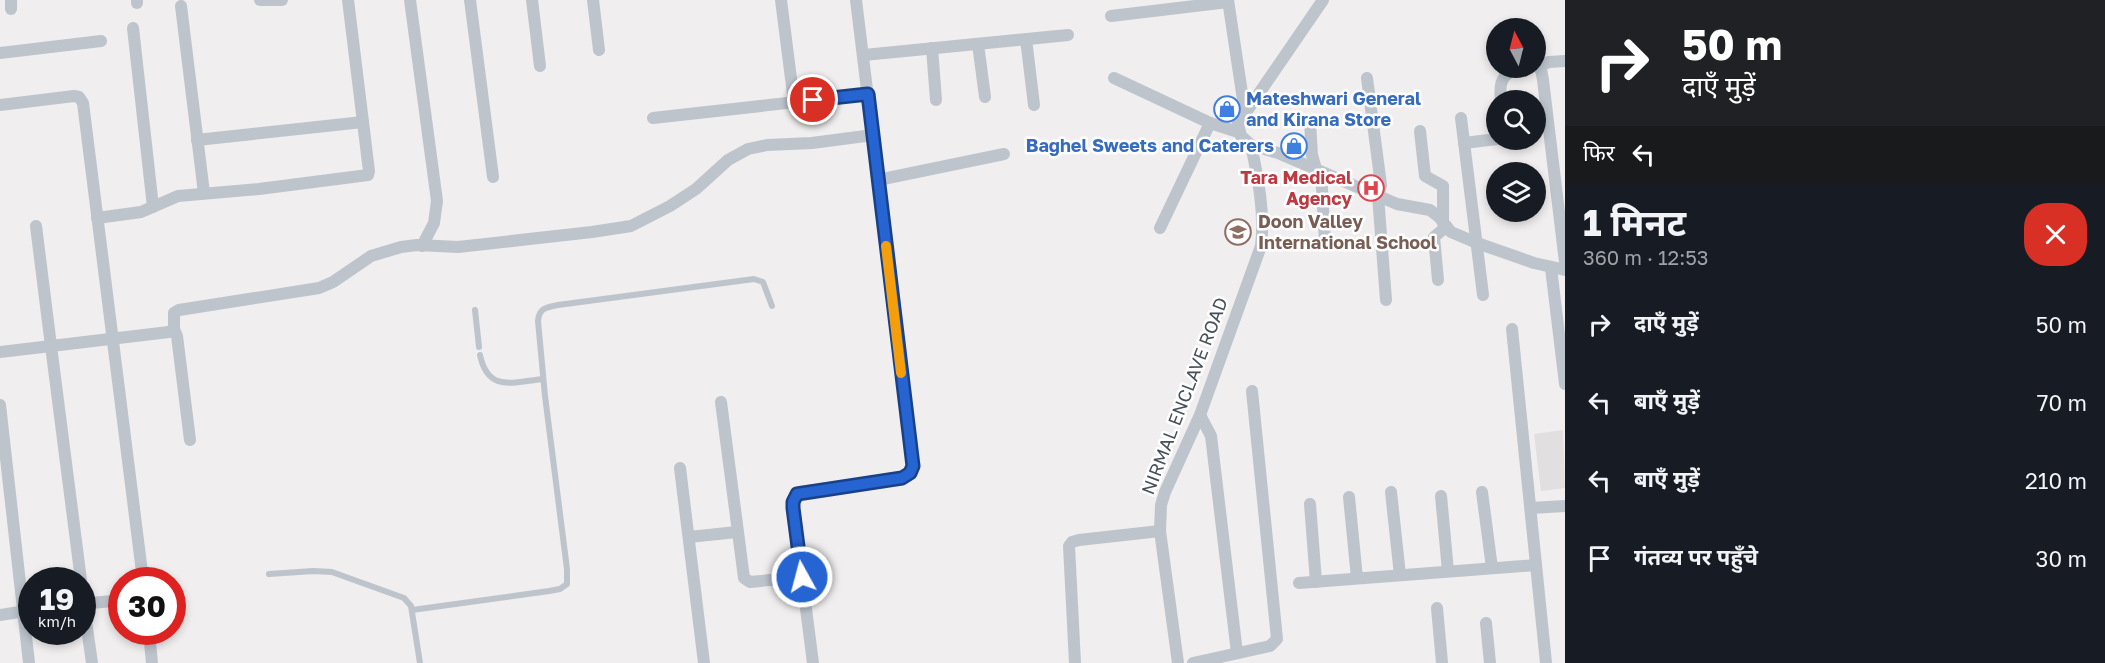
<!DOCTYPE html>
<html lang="hi">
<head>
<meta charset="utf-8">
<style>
	body { margin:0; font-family:"Golos Text","Noto Sans Devanagari",sans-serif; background:#242831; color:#f1f3f6; height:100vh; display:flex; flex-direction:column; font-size:22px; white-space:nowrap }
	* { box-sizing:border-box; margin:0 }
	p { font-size:20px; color:#9ea1a6 }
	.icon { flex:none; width:33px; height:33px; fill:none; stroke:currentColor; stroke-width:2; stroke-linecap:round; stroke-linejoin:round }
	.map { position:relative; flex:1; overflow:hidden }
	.details { display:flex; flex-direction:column; background:#171b24; width:540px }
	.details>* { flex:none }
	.banner { background:#202124; color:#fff; overflow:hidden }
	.needle { width:39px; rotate:353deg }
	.buttons { position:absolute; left:1486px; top:18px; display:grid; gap:12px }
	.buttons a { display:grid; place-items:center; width:60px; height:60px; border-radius:50%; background:#171b24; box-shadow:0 3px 9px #0003; font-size:30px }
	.speed { position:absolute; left:18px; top:567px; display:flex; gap:12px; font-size:30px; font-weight:700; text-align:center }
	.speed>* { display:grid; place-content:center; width:78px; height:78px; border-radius:50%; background:#171b24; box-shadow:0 3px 9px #0003; line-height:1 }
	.speed small { font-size:15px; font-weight:400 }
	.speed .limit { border:9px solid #d22; background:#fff; color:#111 }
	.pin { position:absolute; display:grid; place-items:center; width:51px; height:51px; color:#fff; margin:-26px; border:3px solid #fff; border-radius:50%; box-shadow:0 2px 6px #0007 }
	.me { position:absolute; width:66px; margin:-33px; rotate:353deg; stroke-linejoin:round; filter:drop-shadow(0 0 4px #0008) }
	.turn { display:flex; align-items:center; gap:21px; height:126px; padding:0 18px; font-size:27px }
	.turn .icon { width:78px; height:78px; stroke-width:2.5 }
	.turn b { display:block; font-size:42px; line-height:51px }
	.then { display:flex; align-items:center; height:57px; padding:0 18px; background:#0003; gap:12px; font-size:22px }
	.round { display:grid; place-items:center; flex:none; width:63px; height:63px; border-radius:24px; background:#242831 }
	.headline { display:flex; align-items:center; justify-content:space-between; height:102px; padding:0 18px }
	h1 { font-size:36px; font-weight:700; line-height:45px }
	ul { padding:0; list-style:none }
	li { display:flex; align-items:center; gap:18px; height:78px; padding:0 18px }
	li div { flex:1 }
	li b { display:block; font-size:22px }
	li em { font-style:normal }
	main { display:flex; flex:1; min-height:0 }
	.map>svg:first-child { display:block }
	.education { fill:#e1dfdf }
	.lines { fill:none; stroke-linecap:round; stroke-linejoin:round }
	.lane { stroke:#bdc4cc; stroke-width:6 }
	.street { stroke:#bdc4cc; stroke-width:12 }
	.route-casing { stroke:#194188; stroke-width:15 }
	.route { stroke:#2664d2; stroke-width:10 }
	.slow { stroke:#f59e0b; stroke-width:10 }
	.labels { text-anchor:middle; stroke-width:5; stroke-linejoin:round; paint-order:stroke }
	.shop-label { font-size:18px; font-weight:bold; fill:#366cbe; stroke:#fff; text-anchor:start }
	.health-label { font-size:18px; font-weight:bold; fill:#be3a42; stroke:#fff; text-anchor:end }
	.education-label { font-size:18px; font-weight:bold; fill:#785e54; stroke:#fff; text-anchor:start }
	.street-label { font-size:18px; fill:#47505a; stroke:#fff }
</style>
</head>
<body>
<main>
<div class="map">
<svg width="1565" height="663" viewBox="0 0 1565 663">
	<rect width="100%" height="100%" fill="#f0eeee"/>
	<polygon class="education" points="1563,430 1565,488 1541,491 1534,434"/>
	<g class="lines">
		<g class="lane">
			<polyline points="475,310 479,347"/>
			<path d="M480,355C488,393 513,382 543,379"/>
			<polyline points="269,574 313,571 332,572 404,598 411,606 420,663"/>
			<path d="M412,610L549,591L560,589L567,584V569L545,396L538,321C539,308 547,307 558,305L754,279L763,282L772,306"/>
		</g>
		<g class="street">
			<polyline points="11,0 11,9"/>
			<polyline points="137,0 137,3"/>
			<polyline points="260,0 282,0"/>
			<polyline points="410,0 437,201 434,223 422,246"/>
			<polyline points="470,0 493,177"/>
			<polyline points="532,0 540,66"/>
			<polyline points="593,0 599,50"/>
			<polyline points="781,0 794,102"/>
			<polyline points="1228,0 1245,113"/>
			<polyline points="181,6 204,193"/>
			<polyline points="1111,16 1228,2"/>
			<polyline points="133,28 153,207"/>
			<polyline points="1026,39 1034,105"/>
			<polyline points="978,44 985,97"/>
			<polyline points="932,48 936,100"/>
			<polyline points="0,53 101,41"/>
			<polyline points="864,55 1068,35"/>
			<polyline points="1536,66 1541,69 1543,80 1565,262"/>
			<polyline points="1538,66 1549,62 1565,61"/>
			<polyline points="1114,78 1210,123 1238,132"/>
			<polyline points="1367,78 1381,185 1378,196 1386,300"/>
			<path d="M1501,100C1498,78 1505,70 1527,68"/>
			<polyline points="0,105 74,96 79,97 83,103 143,580"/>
			<polyline points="653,118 868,94"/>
			<polyline points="1461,118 1483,295"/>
			<polyline points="1310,122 1312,155 1316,169"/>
			<polyline points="1420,131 1425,176 1443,186 1443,223"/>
			<polyline points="197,140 363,122"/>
			<polyline points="1464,143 1497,139"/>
			<polyline points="1251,145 1278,153 1397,204 1430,210 1439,217 1451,232 1477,243 1534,263 1565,270"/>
			<polyline points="1321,172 1325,242"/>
			<polyline points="878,180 1004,154"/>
			<polyline points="97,218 141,212 178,196 259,189 368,175 369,171 348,0"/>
			<polyline points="1160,228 1210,123"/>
			<polyline points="1551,268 1565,384"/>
			<polyline points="1438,280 1434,237 1446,227"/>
			<polyline points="174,329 177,336 190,440"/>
			<polyline points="1512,329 1546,663"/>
			<polyline points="0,352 51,346 36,226"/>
			<polyline points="721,402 744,578 750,582 802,577"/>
			<polyline points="0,405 29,663"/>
			<polyline points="1200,415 1211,436 1237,653"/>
			<polyline points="680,468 704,663"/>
			<polyline points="1391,492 1400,575"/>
			<polyline points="1482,492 1492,568"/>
			<polyline points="1441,496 1448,571"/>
			<polyline points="1349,497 1357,578"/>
			<polyline points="1310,504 1316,582"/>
			<polyline points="1531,508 1565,506"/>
			<polyline points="689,537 737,532"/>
			<polyline points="81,580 51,346 169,332 174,329 174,313 179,310 319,288 333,282 371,256 401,247 417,245 458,247 592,232 631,226 670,206 696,189 728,160 748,149 767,145 812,143 873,135"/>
			<polyline points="1299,583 1536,565"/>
			<polyline points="82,593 92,663"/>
			<polyline points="82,604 122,600"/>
			<polyline points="1437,608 1442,663"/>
			<polyline points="0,615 32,610"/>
			<polyline points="1486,623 1490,663"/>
			<polyline points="149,632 152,663"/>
			<polyline points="813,663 793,508 795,497 800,492 902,478 910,473 913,466 856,0"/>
			<polyline points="1075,663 1069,546 1072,542 1079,540 1160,531"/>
			<path d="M1178,663L1160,531L1161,505L1165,492L1200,415L1261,246C1265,213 1258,178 1251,145L1241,136L1238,124L1323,0"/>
			<polyline points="1193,663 1270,646 1277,639 1252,391"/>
		</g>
	</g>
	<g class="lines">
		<g class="route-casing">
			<polyline id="route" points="802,577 793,508 793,502 797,494 902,478 910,473 913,466 868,94 813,100"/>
		</g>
		<use href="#route" class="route"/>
		<polyline class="slow" points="886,246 901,373"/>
	</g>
	<defs>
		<g id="shop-ring" transform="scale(1.35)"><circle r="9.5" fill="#fff" stroke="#3f7fe0" stroke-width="1.5"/><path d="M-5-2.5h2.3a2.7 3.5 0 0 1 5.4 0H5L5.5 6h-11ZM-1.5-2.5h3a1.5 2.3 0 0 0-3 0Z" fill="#3f7fe0"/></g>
		<g id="hospital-ring" transform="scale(1.35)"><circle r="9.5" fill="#fff" stroke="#e0444e" stroke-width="1.5"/><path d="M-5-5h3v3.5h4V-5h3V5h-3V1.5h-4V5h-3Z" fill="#e0444e"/></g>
		<g id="school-ring" transform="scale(1.35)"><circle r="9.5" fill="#fff" stroke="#8d6e63" stroke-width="1.5"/><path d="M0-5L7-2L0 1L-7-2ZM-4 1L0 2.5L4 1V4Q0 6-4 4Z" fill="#8d6e63"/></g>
	</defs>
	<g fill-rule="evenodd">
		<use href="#shop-ring" x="1227" y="109"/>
		<use href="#shop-ring" x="1294" y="146"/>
		<use href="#hospital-ring" x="1371" y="188"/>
		<use href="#school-ring" x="1238" y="232"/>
	</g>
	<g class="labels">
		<g class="shop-label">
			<text x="1246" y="105">Mateshwari General<tspan x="1246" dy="21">and Kirana Store</tspan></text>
			<text x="1274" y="152" text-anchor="end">Baghel Sweets and Caterers</text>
		</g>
		<g class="health-label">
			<text x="1352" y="184">Tara Medical<tspan x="1352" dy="21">Agency</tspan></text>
		</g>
		<g class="education-label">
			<text x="1258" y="228">Doon Valley<tspan x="1258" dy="21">International School</tspan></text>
		</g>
		<g class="street-label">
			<text transform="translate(1185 396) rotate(-69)" y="6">NIRMAL ENCLAVE ROAD</text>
		</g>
	</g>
</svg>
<div class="buttons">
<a><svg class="needle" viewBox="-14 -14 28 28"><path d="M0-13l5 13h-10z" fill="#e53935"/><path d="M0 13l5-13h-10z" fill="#9ea1a6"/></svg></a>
<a><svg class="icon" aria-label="search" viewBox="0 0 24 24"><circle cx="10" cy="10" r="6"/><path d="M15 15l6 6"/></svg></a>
<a><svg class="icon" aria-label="layers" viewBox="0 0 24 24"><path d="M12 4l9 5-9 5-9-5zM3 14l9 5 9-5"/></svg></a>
</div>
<div class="speed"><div>19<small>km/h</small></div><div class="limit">30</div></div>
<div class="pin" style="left:813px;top:100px;background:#d93025"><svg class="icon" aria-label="arrive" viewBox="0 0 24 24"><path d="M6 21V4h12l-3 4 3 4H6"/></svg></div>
<svg class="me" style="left:802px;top:577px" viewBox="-20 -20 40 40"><circle r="17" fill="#2664d2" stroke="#fff" stroke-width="3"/><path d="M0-11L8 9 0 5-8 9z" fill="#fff"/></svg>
</div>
<section class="details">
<div class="banner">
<div class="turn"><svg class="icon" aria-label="right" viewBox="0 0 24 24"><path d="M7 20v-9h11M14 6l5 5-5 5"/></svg><div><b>50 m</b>दाएँ मुड़ें</div></div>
<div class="then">फिर<svg class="icon" aria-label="left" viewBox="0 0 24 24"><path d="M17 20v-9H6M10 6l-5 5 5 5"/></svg></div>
</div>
<div class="headline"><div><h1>1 मिनट</h1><p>360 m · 12:53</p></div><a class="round" style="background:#d93025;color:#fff"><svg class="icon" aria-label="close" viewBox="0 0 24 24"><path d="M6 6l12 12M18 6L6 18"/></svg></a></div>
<ul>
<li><svg class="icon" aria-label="right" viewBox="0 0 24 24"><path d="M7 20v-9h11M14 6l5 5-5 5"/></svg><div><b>दाएँ मुड़ें</b></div><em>50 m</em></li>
<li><svg class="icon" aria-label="left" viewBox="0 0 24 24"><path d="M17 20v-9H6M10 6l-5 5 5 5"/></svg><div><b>बाएँ मुड़ें</b></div><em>70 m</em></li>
<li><svg class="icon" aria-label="left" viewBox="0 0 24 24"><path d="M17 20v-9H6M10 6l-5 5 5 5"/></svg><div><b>बाएँ मुड़ें</b></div><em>210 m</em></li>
<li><svg class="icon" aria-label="arrive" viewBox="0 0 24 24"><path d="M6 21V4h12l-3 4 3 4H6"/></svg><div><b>गंतव्य पर पहुँचे</b></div><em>30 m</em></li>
</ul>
</section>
</main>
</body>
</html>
